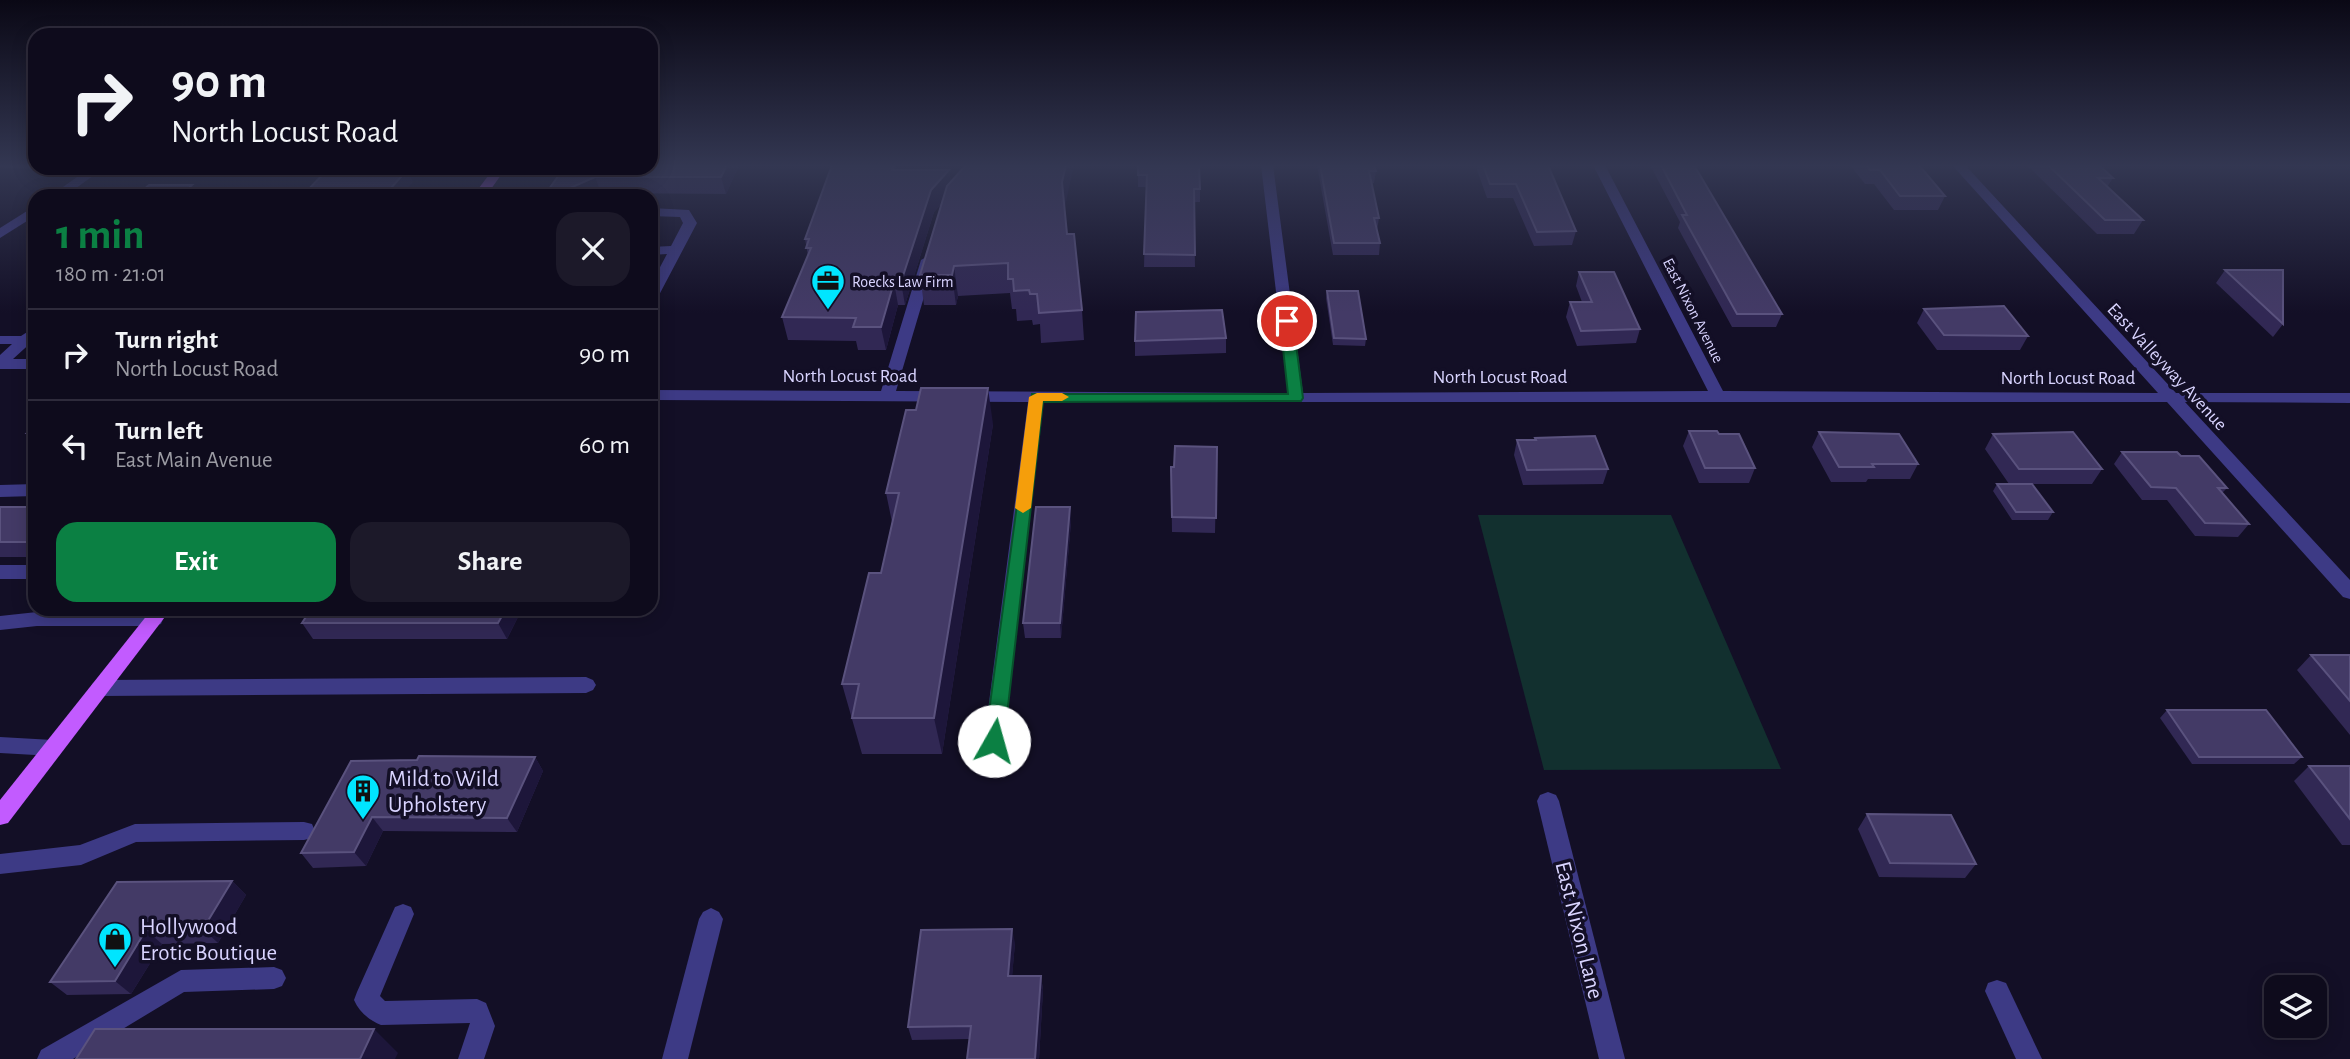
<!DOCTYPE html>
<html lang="en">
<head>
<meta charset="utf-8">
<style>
	body { margin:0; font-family:"Alegreya Sans",sans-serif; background:#1c1929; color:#f1f3f6; height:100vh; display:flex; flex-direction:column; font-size:26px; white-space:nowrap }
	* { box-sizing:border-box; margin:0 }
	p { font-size:23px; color:#9b9ba3 }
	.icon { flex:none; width:38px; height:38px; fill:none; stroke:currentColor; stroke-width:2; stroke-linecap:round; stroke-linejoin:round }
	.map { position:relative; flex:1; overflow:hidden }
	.drawer { position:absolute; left:28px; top:189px; width:630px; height:427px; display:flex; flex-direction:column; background:#0e0b1c; border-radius:21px; box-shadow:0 4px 18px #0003,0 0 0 2px #2e2b3b }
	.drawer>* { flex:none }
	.top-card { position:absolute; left:28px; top:28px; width:630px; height:147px; border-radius:21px; box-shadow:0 4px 18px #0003,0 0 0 2px #2e2b3b; background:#0e0b1c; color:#f1f3f6; overflow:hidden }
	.tools { position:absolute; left:2264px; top:975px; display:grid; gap:14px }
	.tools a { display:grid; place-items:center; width:63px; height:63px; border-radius:14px; background:#0e0b1c; box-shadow:0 4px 18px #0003,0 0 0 2px #2e2b3b; font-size:35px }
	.pin { position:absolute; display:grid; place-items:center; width:60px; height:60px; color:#fff; margin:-30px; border:4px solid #fff; border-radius:50%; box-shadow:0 2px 7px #0007 }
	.me { position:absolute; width:77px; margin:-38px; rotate:7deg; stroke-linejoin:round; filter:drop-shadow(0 0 5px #0008) }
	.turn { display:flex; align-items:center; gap:24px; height:147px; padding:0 28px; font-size:32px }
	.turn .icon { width:91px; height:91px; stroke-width:2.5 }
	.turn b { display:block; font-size:49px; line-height:60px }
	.round { display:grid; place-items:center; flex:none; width:74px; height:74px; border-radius:21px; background:#1c1929 }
	.summary { display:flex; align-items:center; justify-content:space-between; height:119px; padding:0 28px }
	h1 { font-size:42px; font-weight:700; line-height:52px; color:#0b8043 }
	.cta { display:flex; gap:14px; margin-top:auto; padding:14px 28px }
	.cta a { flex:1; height:80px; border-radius:21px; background:#0b8043; color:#fff; font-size:28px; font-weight:700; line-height:80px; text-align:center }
	.cta a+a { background:#1c1929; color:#f1f3f6 }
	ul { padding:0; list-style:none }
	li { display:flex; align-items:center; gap:21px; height:91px; padding:0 28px; border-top:2px solid #2e2b3b }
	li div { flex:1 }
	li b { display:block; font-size:26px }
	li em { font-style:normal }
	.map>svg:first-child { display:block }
	.green { fill:#12302f }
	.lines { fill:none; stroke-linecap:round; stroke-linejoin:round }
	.minor { fill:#3d3a85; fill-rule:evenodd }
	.major { fill:#c25bff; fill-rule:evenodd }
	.wall { fill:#312854 }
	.shaded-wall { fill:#1d163a }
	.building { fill:#433a66; stroke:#5a527e; stroke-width:2 }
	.route { fill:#0b8043; stroke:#07532c; stroke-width:2 }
	.slow { fill:#f59e0b }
	.labels { text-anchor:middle; stroke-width:7; stroke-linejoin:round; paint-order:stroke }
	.far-poi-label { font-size:16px; fill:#d9d4ff; stroke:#130f26; text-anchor:start }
	.far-street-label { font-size:16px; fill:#d9d4ff; stroke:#130f26 }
	.street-label { font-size:19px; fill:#d9d4ff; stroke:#130f26 }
	.near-poi-label { font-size:23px; fill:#d9d4ff; stroke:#130f26; text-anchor:start }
	.near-street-label { font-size:23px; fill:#d9d4ff; stroke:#130f26 }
</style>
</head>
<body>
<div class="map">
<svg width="2350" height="1059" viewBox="0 0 2350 1059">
	<rect width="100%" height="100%" fill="#130f26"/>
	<polygon class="green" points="1478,515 1671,515 1781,769 1544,770"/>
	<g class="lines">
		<g class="minor">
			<polygon points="1261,165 1273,165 1303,393 1708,391 1593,165 1605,165 1723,391 2158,393 1952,165 1965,165 2176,393 2350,393 2350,403 2185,402 2350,580 2350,599 2343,597 2167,402 1043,402 1004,741 1001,747 994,749 987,747 984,741 1028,402 651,400 651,390 881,391 921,260 928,256 935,260 896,391 1288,393"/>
			<polygon points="90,168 104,168 65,196 50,196"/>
			<polygon points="35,206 35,216 0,238 0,228"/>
			<polygon points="651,208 689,210 697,223 658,297 651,301 651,284 667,254 651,255 651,247 671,246 683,223 680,217 651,216"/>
			<polygon points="35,327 35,339 13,359 35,359 35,369 0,369 0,355 12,344 0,344 0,336 21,336"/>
			<polygon points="35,484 35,496 0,497 0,485"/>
			<rect x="0" y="565" width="35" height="14"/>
			<polygon points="37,612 154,612 161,614 163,619 161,624 154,626 37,626 0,630 0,616"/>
			<polygon points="586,677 593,680 596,685 593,690 586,693 100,696 93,693 90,688 93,683 100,680"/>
			<polygon points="0,737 53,740 60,742 63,748 60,754 53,756 0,753"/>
			<polygon points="1548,792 1556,795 1559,801 1625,1059 1599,1059 1537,801 1540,795"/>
			<polygon points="304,822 312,824 315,831 312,838 304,840 136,842 81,865 0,874 0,854 80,845 135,824"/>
			<path d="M403,904L411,907L414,914L380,996L385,1001L477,999L486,1003L495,1026L484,1059H458L470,1023L381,1025C369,1020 359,1012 354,1000L357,992L395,907Z"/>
			<polygon points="711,908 719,912 723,919 688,1059 662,1059 699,919 703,912"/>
			<polygon points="274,967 282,970 286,978 282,986 274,989 184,992 73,1059 37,1059 41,1050 181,970"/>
			<polygon points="1997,980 2006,983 2042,1059 2016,1059 1985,991 1988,983"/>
		</g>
		<g class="major">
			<polygon points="494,168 506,168 486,196 473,196"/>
			<polygon points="152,609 171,609 8,823 0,825 0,800"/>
		</g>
	</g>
	<g class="wall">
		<polygon points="0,165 35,165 35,166 30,169 0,167"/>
		<polygon points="739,165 726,194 601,193 564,168"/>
		<polygon points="832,165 895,165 896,170 949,170 951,183 1064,209 1067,234 1082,310 1084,340 1041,343 1040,324 1033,325 1032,320 1017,321 1016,309 1012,309 1010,293 958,296 956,305 924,305 920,275 942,203 934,212 905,305 898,305 886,350 858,350 856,341 788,340 782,317 808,256 805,239"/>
		<polygon points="1138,165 1200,189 1200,202 1194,202 1195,267 1144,267 1146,187 1138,187"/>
		<polygon points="1317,165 1374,165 1376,171 1374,183 1372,183 1379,218 1377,230 1380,243 1379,255 1333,255"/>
		<polygon points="1478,165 1548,165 1576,231 1572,245 1534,246 1513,198 1487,198 1477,170"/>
		<polygon points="1650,165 1694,165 1782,314 1776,327 1732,327 1678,228 1680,222"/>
		<polygon points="1850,165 1919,165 1945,196 1938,210 1894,210 1874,184 1865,184"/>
		<polygon points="2027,165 2099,165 2113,178 2107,187 2143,220 2134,234 2097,234"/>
		<polygon points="2225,270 2283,324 2273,337 2216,283"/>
		<polygon points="1579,272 1640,329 1636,343 1577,346 1566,317 1570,302 1582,302 1576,286"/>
		<polygon points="1327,291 1366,339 1365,346 1333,345 1326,298"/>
		<polygon points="1924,309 2028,336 2020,350 1937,350 1917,323"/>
		<polygon points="1226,338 1226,353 1135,356 1135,341"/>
		<polygon points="993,424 942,754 862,754 842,684 881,573 892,522 886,493"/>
		<polygon points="35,425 35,442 27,433"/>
		<polygon points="1689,431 1719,434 1755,468 1749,483 1699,483 1683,446"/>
		<polygon points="1819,432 1918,464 1910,479 1868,479 1866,482 1831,482 1812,447"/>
		<polygon points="1993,434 2102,469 2092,484 2032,484 2053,512 2048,520 2012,520 1993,491 1997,484 2009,484 1985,449"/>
		<polygon points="1535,438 1608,469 1603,484 1523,485 1514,455 1517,440 1534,440"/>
		<polygon points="1217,447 1215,533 1172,532 1171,467 1174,467"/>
		<polygon points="2122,452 2181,456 2227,488 2222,493 2249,524 2238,537 2195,536 2167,500 2142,500 2114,464"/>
		<rect x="0" y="507" width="35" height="50"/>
		<polygon points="1071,522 1061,638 1025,638 1023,623"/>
		<polygon points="522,609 507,639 313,639 302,623"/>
		<polygon points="2311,655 2350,655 2350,735 2297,670"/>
		<polygon points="2167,710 2302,757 2294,764 2192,764 2160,718"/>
		<polygon points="535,757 543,771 517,832 383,831 366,866 313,868 301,853 351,761"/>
		<polygon points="2309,766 2350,766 2350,845 2342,845 2294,781"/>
		<polygon points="1867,814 1976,864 1965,878 1879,877 1858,829"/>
		<polygon points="232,881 246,895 218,943 162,944 131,994 67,995 50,982"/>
		<polygon points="1015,943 1012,976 1041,976 1043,990 1039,1059 967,1059 970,1039 912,1040 908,1027"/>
	</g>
	<g class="shaded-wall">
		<polygon points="28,165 35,165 35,166 30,169"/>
		<polygon points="727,165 739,165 726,194 721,177"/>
		<polygon points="1066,165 1074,165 1064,211 1062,182"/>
		<polygon points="407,170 413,182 401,196 384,196"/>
		<polygon points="949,170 952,191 934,212 905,305 901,282 931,190"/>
		<polygon points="595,177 601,193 595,196 552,196"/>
		<polygon points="192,185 199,196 180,196"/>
		<polygon points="954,266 958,296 956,305 952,275"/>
		<polygon points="894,282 898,305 886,350 881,327"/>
		<polygon points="988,388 993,424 942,754 934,718"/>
		<polygon points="1070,507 1071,522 1061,638 1060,623"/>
		<polygon points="506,609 522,609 507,639 498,623"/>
		<polygon points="535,757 543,771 517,832 507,818"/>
		<polygon points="372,817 383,831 366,866 354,852"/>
		<polygon points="232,881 246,895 218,943 203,929"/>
		<polygon points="1012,929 1015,943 1011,990 1008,976"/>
		<polygon points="146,930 162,944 131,994 115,981"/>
		<polygon points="1041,976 1043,990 1039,1059 1035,1059"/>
		<polygon points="374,1029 398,1053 395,1059 360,1059"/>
	</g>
	<g class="building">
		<polygon points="651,165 727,165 721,177 595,177 552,196 544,196 564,168 651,168"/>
		<polygon points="832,165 894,165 892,170 949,170 931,190 901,282 894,282 881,327 853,327 856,318 782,317 811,248 806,248 809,239 805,239"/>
		<polygon points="966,165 1066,165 1062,182 1067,234 1074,234 1082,310 1039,313 1037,294 1030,294 1029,290 1014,291 1013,279 1008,279 1008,263 954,266 952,275 920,275 947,186"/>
		<polygon points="1138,165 1199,165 1200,189 1194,189 1195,255 1144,254 1147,175 1138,175"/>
		<polygon points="1320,165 1374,165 1376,171 1369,171 1379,218 1374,218 1380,243 1334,243"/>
		<polygon points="1483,165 1548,165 1576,231 1537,232 1516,184 1490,184"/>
		<polygon points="1661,165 1694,165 1782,314 1737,314 1682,215 1687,215"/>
		<polygon points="1866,165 1919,165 1945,196 1900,196 1880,170 1870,170"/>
		<polygon points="2048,165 2099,165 2113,178 2098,178 2143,220 2105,220"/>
		<polygon points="327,170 407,170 384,196 302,196"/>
		<polygon points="149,185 192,185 180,196 136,196"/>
		<polygon points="2225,270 2283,270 2283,324"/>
		<polygon points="1579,272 1614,272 1640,329 1581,331 1570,302 1592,302"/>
		<polygon points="1327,291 1358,291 1366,339 1334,338"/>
		<polygon points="2004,306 2028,336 1944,335 1924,309"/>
		<polygon points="1222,310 1226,338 1135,341 1136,312"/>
		<polygon points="921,388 988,388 934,718 852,718 859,684 842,684 869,573 881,573 899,493 886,493 906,410 916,410"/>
		<polygon points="35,425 35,433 27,433"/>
		<polygon points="1689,431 1717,431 1719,434 1739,434 1755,468 1705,468"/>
		<polygon points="1819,432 1899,434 1918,464 1872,464 1874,467 1839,467"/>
		<polygon points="2073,432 2102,469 2019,469 1993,434"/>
		<polygon points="1595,436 1608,469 1527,470 1517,440 1536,440 1535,438"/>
		<polygon points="1175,446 1217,447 1216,518 1172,517 1171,467 1174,467"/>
		<polygon points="2122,452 2177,452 2181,456 2199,456 2227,488 2218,488 2249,524 2205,523 2176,488 2151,487"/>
		<polygon points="1997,484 2032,484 2053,512 2016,512"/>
		<rect x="0" y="507" width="35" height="35"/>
		<polygon points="1036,507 1070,507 1060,623 1023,623"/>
		<polygon points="311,609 506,609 498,623 302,623"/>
		<polygon points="2311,655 2350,655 2350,701"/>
		<polygon points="2167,710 2266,710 2302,757 2199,757"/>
		<polygon points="419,756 535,757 507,818 372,817 354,852 301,853 351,761 417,760"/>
		<polygon points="2309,766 2350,766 2350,819"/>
		<polygon points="1867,814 1951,815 1976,864 1890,863"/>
		<polygon points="232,881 203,929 146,930 115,981 50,982 117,882"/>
		<polygon points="1012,929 1008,976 1041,976 1035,1059 967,1059 971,1026 908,1027 921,930"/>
		<polygon points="95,1029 374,1029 360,1059 76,1059"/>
	</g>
	<linearGradient id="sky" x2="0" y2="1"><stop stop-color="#0a0815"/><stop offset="0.53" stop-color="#333752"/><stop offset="1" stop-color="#333752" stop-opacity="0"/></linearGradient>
	<rect width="2350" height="313" fill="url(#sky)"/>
	<polygon class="route" points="1287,317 1293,321 1303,398 1301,401 1043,402 1004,741 1001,746 994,749 988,746 985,741 1032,394 1288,394 1280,321"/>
	<polygon class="slow" points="1037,393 1062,393 1069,397 1062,401 1043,401 1031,508 1023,513 1015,508 1029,397"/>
	<defs>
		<g id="office-pin" transform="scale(1.75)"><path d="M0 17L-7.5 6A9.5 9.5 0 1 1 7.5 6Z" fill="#00e5ff" stroke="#130f26"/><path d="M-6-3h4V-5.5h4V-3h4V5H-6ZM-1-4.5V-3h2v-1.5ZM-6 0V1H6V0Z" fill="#111"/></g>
		<g id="building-pin" transform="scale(1.75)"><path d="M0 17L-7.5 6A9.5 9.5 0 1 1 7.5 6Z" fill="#00e5ff" stroke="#130f26"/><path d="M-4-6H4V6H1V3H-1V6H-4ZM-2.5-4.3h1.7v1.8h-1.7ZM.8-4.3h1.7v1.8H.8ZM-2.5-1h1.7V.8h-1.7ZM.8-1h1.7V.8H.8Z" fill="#111"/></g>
		<g id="shop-pin" transform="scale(1.75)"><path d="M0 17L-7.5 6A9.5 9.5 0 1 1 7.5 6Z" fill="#00e5ff" stroke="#130f26"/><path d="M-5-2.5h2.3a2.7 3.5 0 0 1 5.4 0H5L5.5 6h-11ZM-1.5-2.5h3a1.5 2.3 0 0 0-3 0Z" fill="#111"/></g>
	</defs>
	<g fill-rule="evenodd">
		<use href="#office-pin" x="828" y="281"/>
		<use href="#building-pin" x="363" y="791"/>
		<use href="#shop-pin" x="115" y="939"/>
	</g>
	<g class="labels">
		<g class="far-poi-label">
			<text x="852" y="287">Roecks Law Firm</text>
		</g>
		<g class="far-street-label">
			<text transform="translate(1694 310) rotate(63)" y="6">East Nixon Avenue</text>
		</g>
		<g class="street-label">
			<text transform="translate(2168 366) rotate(47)" y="7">East Valleyway Avenue</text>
			<text x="850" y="382">North Locust Road</text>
			<text x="1500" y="383">North Locust Road</text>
			<text x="2068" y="384">North Locust Road</text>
		</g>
		<g class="near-poi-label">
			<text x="388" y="786">Mild to Wild<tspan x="388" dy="26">Upholstery</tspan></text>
			<text x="140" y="934">Hollywood<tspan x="140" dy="26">Erotic Boutique</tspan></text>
		</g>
		<g class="near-street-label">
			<text transform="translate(1580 930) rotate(76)" y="8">East Nixon Lane</text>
		</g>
	</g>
</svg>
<div class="tools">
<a><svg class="icon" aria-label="layers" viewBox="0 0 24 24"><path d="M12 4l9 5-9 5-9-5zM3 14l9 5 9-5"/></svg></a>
</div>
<div class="pin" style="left:1287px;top:321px;background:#d93025"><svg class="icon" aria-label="arrive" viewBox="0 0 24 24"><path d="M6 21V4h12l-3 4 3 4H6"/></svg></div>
<svg class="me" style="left:994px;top:741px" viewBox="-20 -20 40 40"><circle r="19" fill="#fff"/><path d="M0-13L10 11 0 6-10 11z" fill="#0b8043"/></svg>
<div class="top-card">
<div class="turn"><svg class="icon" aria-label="right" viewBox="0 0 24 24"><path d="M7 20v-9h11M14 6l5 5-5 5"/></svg><div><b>90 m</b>North Locust Road</div></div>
</div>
<section class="drawer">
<div class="summary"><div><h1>1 min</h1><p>180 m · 21:01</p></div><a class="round"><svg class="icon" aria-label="close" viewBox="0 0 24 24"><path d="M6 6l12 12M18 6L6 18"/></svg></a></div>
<ul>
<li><svg class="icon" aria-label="right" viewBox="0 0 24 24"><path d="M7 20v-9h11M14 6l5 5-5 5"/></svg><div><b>Turn right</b><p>North Locust Road</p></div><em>90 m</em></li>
<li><svg class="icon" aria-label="left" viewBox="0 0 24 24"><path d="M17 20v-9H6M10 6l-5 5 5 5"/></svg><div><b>Turn left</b><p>East Main Avenue</p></div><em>60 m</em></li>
</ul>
<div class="cta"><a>Exit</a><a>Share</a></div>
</section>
</div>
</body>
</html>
